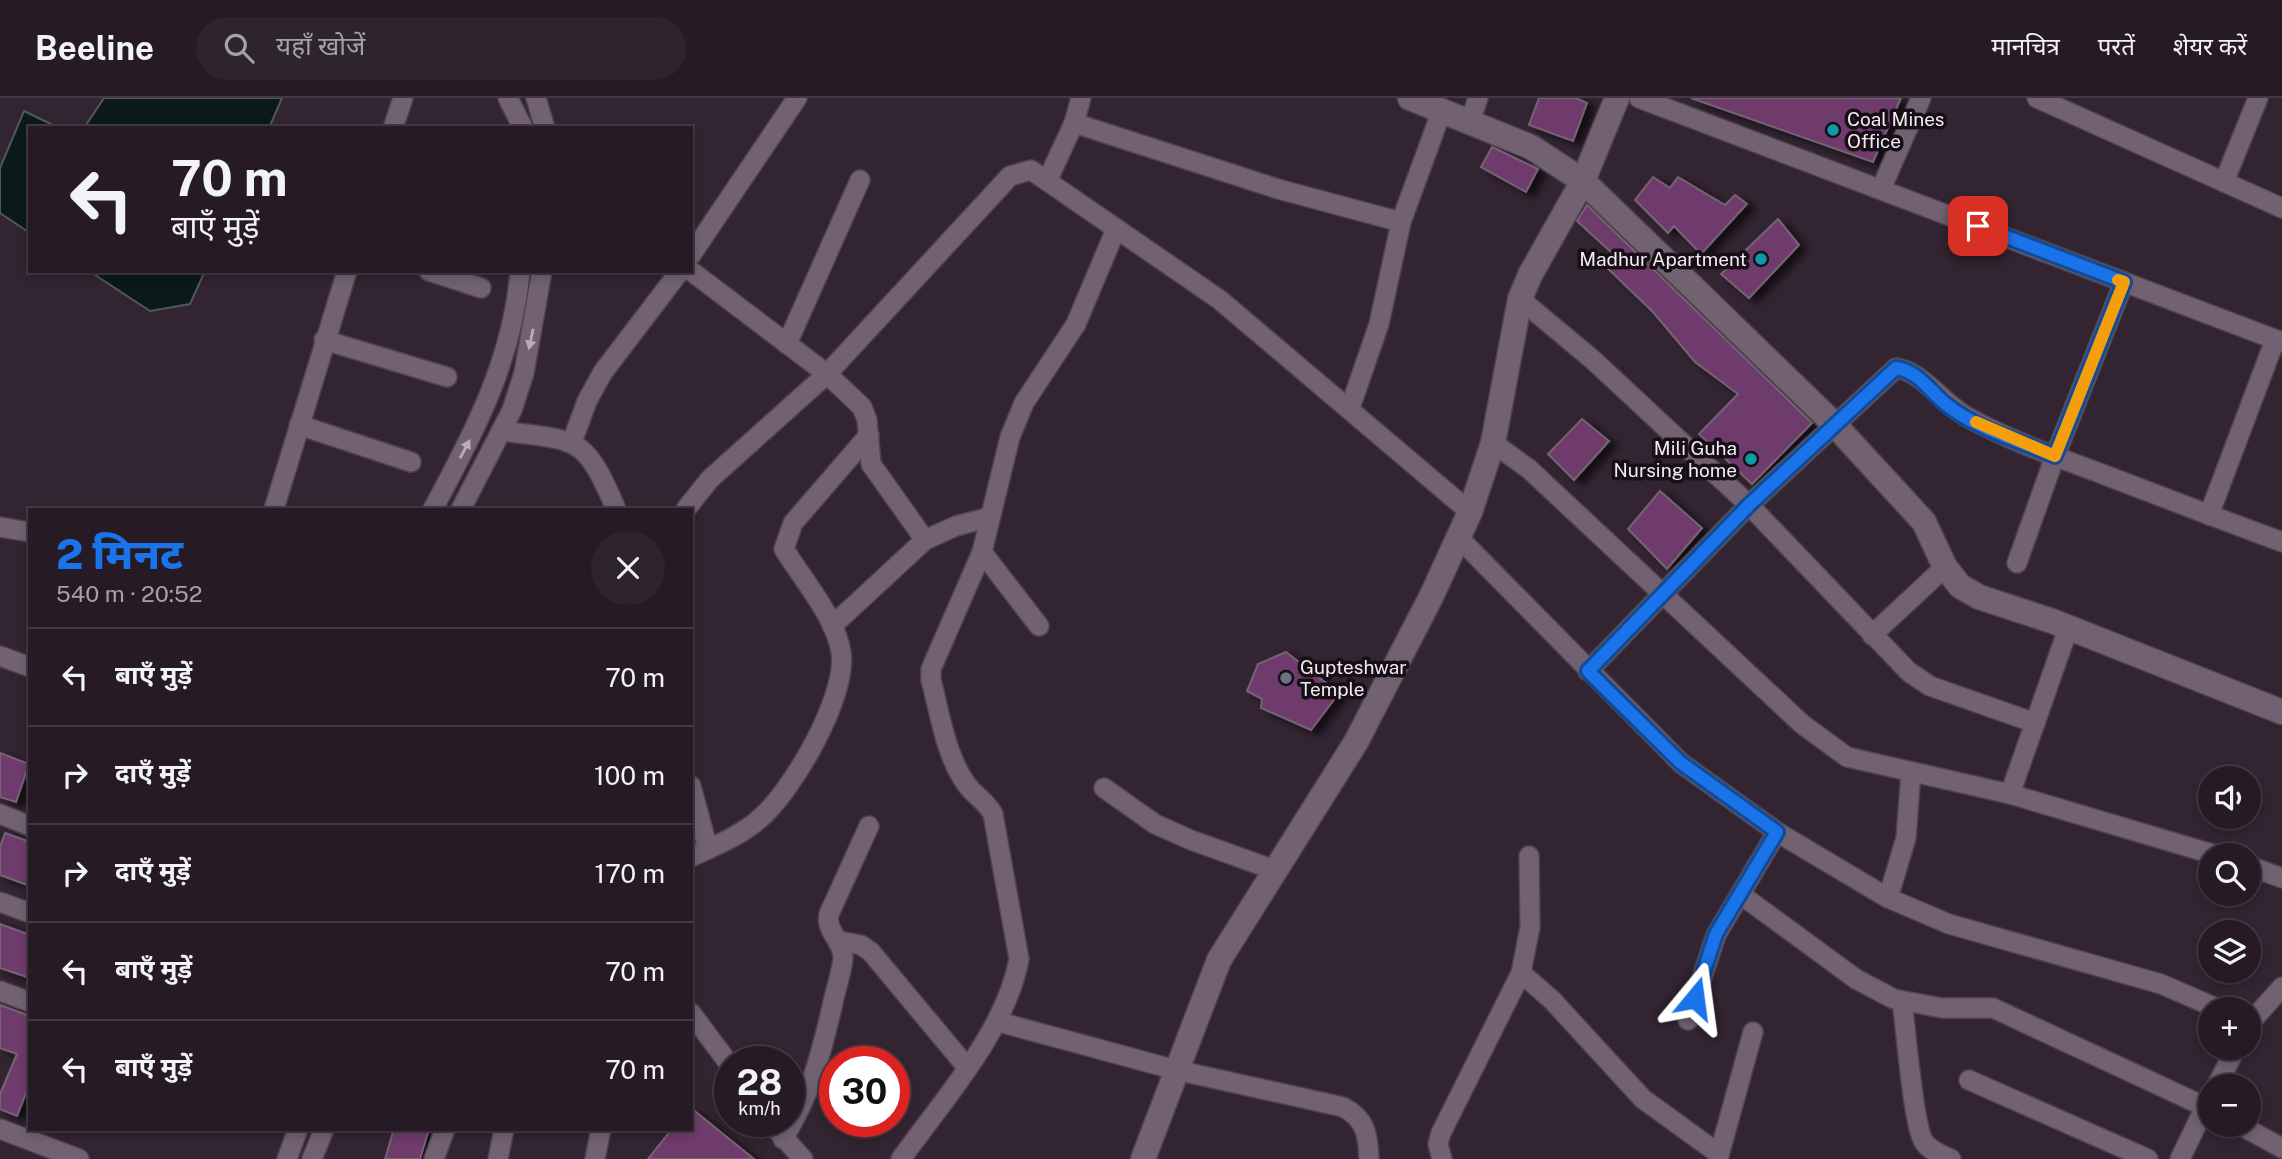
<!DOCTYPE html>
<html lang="hi">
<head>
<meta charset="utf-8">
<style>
	body { margin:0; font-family:"Public Sans","Noto Sans Devanagari",sans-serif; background:#2e242d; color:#f1f3f6; height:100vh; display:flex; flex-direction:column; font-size:26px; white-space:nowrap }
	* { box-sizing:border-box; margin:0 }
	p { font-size:23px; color:#a4a1a7 }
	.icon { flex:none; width:38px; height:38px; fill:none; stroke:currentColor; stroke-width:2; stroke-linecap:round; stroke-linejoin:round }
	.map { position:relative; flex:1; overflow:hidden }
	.drawer { position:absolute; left:28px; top:410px; width:665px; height:623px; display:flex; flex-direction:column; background:#261b25; border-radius:0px; box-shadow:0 4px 10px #0003,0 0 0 2px #423942 }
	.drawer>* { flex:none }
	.hud { position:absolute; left:28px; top:28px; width:665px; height:147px; border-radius:0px; box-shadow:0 4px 10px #0003,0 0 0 2px #423942; background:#261b25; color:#f1f3f6; overflow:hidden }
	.buttons { position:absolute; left:2198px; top:668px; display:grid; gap:14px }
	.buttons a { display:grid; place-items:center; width:63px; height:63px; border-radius:50%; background:#261b25; box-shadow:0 4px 10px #0003,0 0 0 2px #423942; font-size:35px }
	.speed { position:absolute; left:714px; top:948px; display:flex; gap:14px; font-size:35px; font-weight:700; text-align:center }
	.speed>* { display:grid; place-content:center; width:91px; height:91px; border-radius:50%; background:#261b25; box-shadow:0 4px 10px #0003,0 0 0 2px #423942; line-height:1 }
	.speed small { font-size:18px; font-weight:400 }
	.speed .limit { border:10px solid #d22; background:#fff; color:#111 }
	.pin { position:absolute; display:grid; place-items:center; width:60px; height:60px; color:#fff; margin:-30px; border-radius:14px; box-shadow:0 4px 10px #0006 }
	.me { position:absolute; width:77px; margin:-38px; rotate:16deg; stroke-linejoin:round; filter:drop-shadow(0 0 5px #0008) }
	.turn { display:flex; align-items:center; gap:24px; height:147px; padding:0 28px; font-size:32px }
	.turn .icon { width:91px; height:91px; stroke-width:2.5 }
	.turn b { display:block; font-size:49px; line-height:60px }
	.round { display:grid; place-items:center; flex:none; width:74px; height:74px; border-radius:37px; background:#2e242d }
	.summary { display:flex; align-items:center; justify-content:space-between; height:119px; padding:0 28px }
	h1 { font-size:42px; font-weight:800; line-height:52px; color:#1a73e8 }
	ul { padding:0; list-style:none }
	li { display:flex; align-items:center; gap:21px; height:98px; padding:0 28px; border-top:2px solid #423942 }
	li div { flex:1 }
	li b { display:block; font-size:26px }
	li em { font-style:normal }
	header { display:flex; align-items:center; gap:42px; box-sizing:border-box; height:98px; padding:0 35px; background:#261b25; border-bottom:2px solid #423942 }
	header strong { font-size:33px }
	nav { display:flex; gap:38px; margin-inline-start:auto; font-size:24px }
	.search { width:490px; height:63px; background:#2e242d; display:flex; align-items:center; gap:18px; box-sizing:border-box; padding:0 24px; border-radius:38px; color:#a4a1a7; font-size:26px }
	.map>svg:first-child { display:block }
	.water { fill:#0b191a; stroke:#51585b; stroke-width:2 }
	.building { fill:#6e3b6c; stroke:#756473; stroke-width:2; filter:url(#shadow) }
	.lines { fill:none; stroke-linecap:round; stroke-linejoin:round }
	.minor-casing { stroke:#4d424d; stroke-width:22 }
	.tertiary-casing { stroke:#4d424d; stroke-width:27 }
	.minor { stroke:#726170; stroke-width:19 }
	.tertiary { stroke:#726170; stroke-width:24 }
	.oneway { fill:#b9acb8 }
	.route-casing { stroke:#114b97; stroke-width:18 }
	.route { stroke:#1a73e8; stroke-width:12 }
	.slow { stroke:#f59e0b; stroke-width:12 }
	.culture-dot { fill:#0f9aa8; stroke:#160f15; stroke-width:2.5 }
	.worship-dot { fill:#6b7280; stroke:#160f15; stroke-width:2.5 }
	.labels { text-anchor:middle; stroke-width:7; stroke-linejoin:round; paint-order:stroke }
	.poi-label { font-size:19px; fill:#f3eaf2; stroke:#160f15; text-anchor:start }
</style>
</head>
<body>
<header>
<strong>Beeline</strong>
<div class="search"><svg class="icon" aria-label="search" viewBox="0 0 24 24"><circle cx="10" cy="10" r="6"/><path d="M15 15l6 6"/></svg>यहाँ खोजें</div>
<nav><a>मानचित्र</a><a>परतें</a><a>शेयर करें</a></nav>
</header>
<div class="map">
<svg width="2282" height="1061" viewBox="0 0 2282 1061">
	<defs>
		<filter id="shadow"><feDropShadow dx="8" dy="4.5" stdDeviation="3.5" flood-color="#0009"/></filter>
	</defs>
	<rect width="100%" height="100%" fill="#322431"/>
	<g class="water">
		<polygon points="104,0 282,0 269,30 84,30"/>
		<polygon points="24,13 59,30 30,30 30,135 0,115 0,70"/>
		<polygon points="89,173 205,173 190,206 150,213"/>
	</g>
	<g class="building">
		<polygon points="1539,0 1576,0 1587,5 1573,43 1529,27"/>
		<polygon points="1691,0 1901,0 1873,64"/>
		<polygon points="1492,49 1538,71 1526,94 1481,69"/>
		<polygon points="1653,79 1670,90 1678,79 1725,107 1735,97 1747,106 1701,156 1674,128 1668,135 1635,102"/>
		<polygon points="1587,107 1812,325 1752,386 1699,336 1738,296 1695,264 1653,214 1603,166 1612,155 1577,123"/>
		<polygon points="1778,121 1799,147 1749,200 1721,176"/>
		<polygon points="1582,321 1609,343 1574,382 1548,356"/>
		<polygon points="1660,393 1702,430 1667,471 1628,431"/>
		<polygon points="1286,554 1339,595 1311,632 1261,610 1262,601 1247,593 1258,566"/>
		<polygon points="0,655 29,666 16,704 0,699"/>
		<polygon points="5,735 30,744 30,788 0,777 0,749"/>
		<polygon points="0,826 30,837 30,880 0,870"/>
		<polygon points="0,907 30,918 30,985 17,1018 0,1011 0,996 17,956 0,950"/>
		<polygon points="691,1010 754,1061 648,1061 672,1031 691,1031"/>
		<polygon points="394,1031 429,1031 420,1061 385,1061"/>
	</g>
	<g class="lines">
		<g class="minor-casing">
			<g id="minor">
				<polyline points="508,0 523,30"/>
				<polyline points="536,0 545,30"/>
				<polyline points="1639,0 2282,244"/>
				<polyline points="2037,0 2282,110"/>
				<polyline points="1470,24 1478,0"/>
				<polyline points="1074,25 1278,91 1401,124"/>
				<polyline points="393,30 403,0"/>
				<polyline points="1048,81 1074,25 1081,0"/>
				<polyline points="2224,84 2258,0"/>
				<polyline points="1881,91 1921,0"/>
				<polyline points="691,157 797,0"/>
				<polyline points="429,173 481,190"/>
				<polyline points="691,173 827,276 862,309 867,322 871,366 925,442"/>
				<polyline points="1520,201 1592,261 1749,407 1909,574 1930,588 2035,625"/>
				<polyline points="324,242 447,279"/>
				<polyline points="787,246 860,82"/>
				<polyline points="1350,310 1379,226 1401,124 1442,12"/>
				<polyline points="299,327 411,364"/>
				<path d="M501,333C578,343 584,336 616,411"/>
				<polyline points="572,344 587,303 603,274 680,173"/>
				<polyline points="1493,345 1529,371 1802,626 1847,659 2010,696 2219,758"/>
				<polyline points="274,411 347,173"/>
				<path d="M433,411C474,335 513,261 520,173"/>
				<polyline points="461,411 512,312 524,275 542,173"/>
				<polyline points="686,411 710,381 827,276 1010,78 1031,72 1220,202 1470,414"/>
				<polyline points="2209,417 2275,242"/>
				<polyline points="0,429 30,434"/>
				<polyline points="1458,439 1681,665 1777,734 1888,800 1949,826 2161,886 2221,912"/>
				<polyline points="982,454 1039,528"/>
				<polyline points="2017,465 2055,358 2124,184"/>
				<polyline points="832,528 925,442 956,428 990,419"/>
				<polyline points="1872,537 1945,469"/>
				<polyline points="0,558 30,569"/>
				<path d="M1588,573L1749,407L1896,270C1922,273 1944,307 1969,320C2009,342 2054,358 2097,374C2159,398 2220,421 2282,444"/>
				<polyline points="691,688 708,751"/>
				<polyline points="1104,690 1155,726 1191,742 1277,773"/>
				<polyline points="2010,696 2068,531"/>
				<polyline points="0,716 30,728"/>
				<path d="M691,759C714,748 738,739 757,723C791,696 848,598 841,554C835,518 803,482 784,451L793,425L869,337"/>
				<polyline points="2249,768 2282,780"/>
				<polyline points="1740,796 1856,881 1894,901 1942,910 1993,910 2210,1011"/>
				<polyline points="1888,800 1906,740 1911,674"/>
				<polyline points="0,804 30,815"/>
				<polyline points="839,843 861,847 871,854 966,968"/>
				<polyline points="1521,875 1552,902 1643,1001 1719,1056"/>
				<polyline points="0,893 30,904"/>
				<path d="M1902,904C1906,929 1913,1028 1924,1044C1930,1053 1942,1057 1951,1061"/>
				<polyline points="691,915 730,967"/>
				<polyline points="1688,922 1716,837 1777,734"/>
				<path d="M999,924L1176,972L1343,1009C1366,1021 1368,1037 1369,1061"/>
				<polyline points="2249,926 2282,889"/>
				<polyline points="1969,982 2148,1061"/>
				<polyline points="2216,989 2236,950"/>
				<polyline points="770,1024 803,1061"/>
				<polyline points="2240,1027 2282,1050"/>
				<polyline points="0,1031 79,1061"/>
				<path d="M783,1041C812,992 819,964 832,909C835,893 841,877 843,861C844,843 825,834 829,816L869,728"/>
				<polyline points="287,1061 298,1031"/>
				<polyline points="312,1061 324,1031"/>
				<polyline points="434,1061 445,1031"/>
				<polyline points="498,1061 504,1031"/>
				<polyline points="595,1061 601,1031"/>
				<path d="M901,1061C943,1002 1006,933 1019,861L993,716C987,704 975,698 967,687C946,659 940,616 931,582V571L982,454L1010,339L1024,305L1076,226L1116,131"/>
				<polyline points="1442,1061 1438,1046 1441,1035 1521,875 1530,829 1529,758"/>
				<polyline points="1718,1061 1753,934"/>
				<polyline points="2180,1061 2210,999"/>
			</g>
		</g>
		<g class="tertiary-casing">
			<g id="tertiary">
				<polyline points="1410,0 1531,49 1583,83 1833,325 1924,424 1945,469 1960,488 1979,499 2052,523 2282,614"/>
				<polyline points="1143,1061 1219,862 1356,644 1432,497 1470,414 1493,345 1520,201 1530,177 1583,83 1617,0"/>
			</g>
		</g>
		<use href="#minor" class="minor"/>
		<use href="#tertiary" class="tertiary"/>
	</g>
	<defs><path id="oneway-solid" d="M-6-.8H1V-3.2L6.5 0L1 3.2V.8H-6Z" transform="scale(1.75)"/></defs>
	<g class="oneway">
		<use href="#oneway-solid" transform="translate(531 241) rotate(102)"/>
		<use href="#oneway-solid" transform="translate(465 351) rotate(-62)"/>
	</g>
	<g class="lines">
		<g class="route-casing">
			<path id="route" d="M1695,900L1716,836L1777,734L1681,665L1588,573L1749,407L1896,270C1919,273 1930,294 1947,307C1977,331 2020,343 2055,358L2124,184L1978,128"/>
		</g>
		<use href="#route" class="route"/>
		<polyline class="slow" points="1976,324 2055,358 2124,184 2118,182"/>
	</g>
	<g class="culture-dot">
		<circle cx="1833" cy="32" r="7"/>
		<circle cx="1761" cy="161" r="7"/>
		<circle cx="1751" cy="361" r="7"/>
	</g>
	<circle class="worship-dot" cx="1286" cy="580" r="7"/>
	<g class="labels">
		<g class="poi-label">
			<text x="1847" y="28">Coal Mines<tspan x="1847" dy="22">Office</tspan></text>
			<text x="1747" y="168" text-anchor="end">Madhur Apartment</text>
			<text x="1737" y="357" text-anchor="end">Mili Guha<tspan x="1737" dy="22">Nursing home</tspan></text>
			<text x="1300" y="576">Gupteshwar<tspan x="1300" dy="22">Temple</tspan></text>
		</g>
	</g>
</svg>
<div class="buttons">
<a><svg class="icon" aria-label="sound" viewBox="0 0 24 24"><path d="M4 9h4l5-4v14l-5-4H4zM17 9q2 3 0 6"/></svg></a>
<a><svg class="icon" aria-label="search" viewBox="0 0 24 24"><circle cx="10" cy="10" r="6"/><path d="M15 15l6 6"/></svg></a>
<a><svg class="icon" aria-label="layers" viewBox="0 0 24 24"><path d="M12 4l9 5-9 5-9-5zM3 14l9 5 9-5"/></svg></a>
<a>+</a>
<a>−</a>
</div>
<div class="speed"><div>28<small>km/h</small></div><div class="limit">30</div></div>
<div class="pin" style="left:1978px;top:128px;background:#d93025"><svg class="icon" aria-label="arrive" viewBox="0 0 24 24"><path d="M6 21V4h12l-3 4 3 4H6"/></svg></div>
<svg class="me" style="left:1695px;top:900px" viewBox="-20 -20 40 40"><path d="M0-17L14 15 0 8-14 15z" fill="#1a73e8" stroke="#fff" stroke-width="4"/></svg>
<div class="hud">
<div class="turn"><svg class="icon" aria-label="left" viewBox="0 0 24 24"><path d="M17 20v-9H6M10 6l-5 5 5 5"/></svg><div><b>70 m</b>बाएँ मुड़ें</div></div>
</div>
<section class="drawer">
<div class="summary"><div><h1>2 मिनट</h1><p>540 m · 20:52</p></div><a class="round"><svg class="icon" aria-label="close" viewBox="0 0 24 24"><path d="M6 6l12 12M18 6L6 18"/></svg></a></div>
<ul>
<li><svg class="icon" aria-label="left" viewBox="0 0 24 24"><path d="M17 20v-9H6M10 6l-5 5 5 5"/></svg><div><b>बाएँ मुड़ें</b></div><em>70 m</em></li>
<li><svg class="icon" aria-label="right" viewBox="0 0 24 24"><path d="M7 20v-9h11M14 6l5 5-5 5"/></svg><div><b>दाएँ मुड़ें</b></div><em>100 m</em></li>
<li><svg class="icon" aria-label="right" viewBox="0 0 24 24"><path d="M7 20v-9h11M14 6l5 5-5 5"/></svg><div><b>दाएँ मुड़ें</b></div><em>170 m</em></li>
<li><svg class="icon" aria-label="left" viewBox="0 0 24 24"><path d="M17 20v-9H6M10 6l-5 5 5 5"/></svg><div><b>बाएँ मुड़ें</b></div><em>70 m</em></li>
<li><svg class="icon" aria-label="left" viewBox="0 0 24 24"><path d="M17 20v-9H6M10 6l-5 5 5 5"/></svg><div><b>बाएँ मुड़ें</b></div><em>70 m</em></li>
</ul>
</section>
</div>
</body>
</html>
